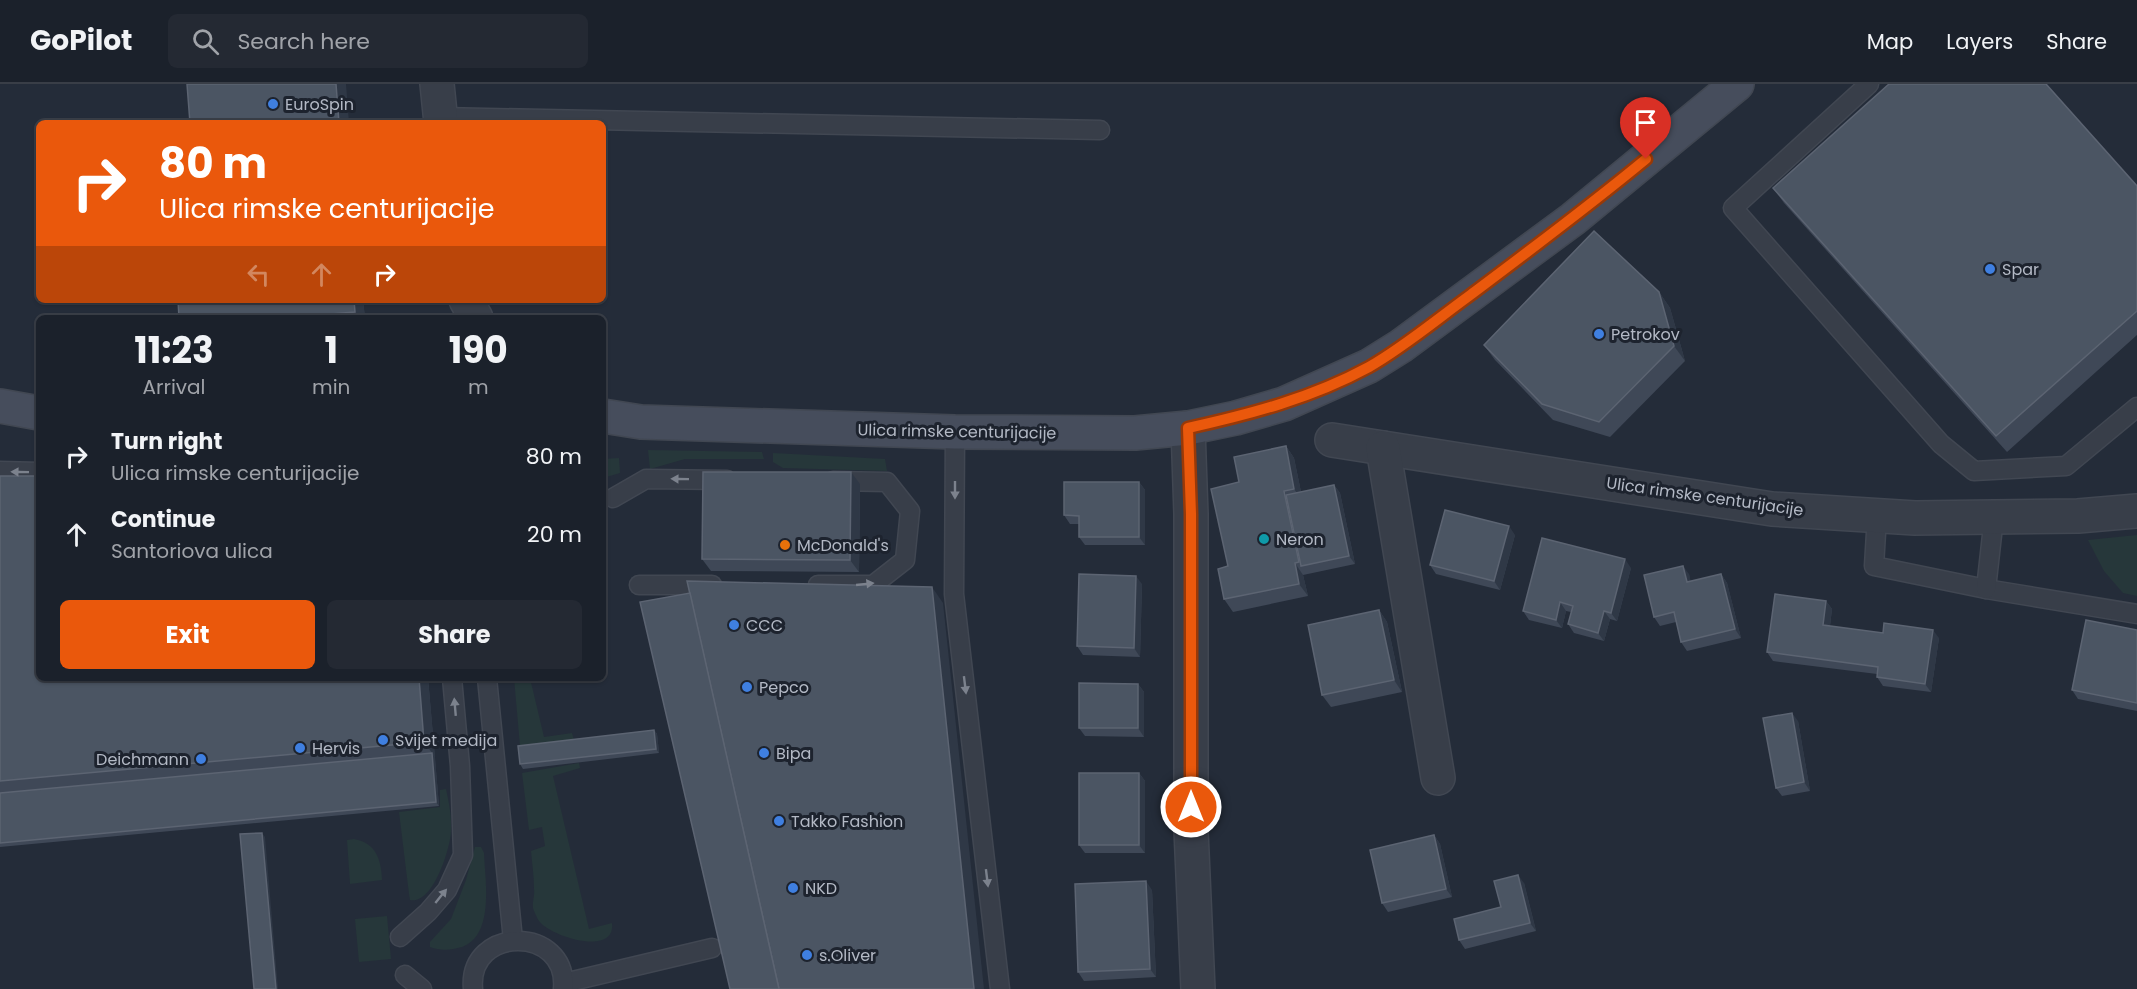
<!DOCTYPE html>
<html lang="en">
<head>
<meta charset="utf-8">
<style>
	body { margin:0; font-family:Poppins,sans-serif; background:#242933; color:#f1f3f6; height:100vh; display:flex; flex-direction:column; font-size:22px; white-space:nowrap }
	* { box-sizing:border-box; margin:0 }
	p { font-size:20px; color:#a0a3a9 }
	.icon { flex:none; width:33px; height:33px; fill:none; stroke:currentColor; stroke-width:2; stroke-linecap:round; stroke-linejoin:round }
	.map { position:relative; flex:1; overflow:hidden }
	.side { position:absolute; left:36px; top:231px; width:570px; height:366px; display:flex; flex-direction:column; background:#1b212b; border-radius:9px; box-shadow:0 2px 4px #0004,0 0 0 2px #393e47 }
	.side>* { flex:none }
	.guide { position:absolute; left:36px; top:36px; width:570px; height:183px; border-radius:9px; box-shadow:0 2px 4px #0004,0 0 0 2px #393e47; background:#ea580c; color:#fff; overflow:hidden }
	.pin { position:absolute; display:grid; place-items:center; width:51px; height:51px; color:#fff; margin:-62px -26px; border-radius:50% 50% 50% 0; rotate:-45deg; box-shadow:0 0 6px #0007 }
	.pin .icon { rotate:45deg }
	.me { position:absolute; width:66px; margin:-33px; rotate:0deg; stroke-linejoin:round; filter:drop-shadow(0 0 4px #0008) }
	.turn { display:flex; align-items:center; gap:21px; height:126px; padding:0 24px; font-size:27px }
	.turn .icon { width:78px; height:78px; stroke-width:2.5 }
	.turn b { display:block; font-size:42px; line-height:51px }
	.lanes { display:flex; align-items:center; height:57px; padding:0 24px; background:#0003; justify-content:center; gap:30px; direction:ltr }
	.lanes .off { opacity:.35 }
	.eta { display:flex; justify-content:space-evenly; align-items:center; height:102px; text-align:center }
	.eta b { font-size:36px; font-weight:700; line-height:42px }
	.cta { display:flex; gap:12px; margin-top:auto; padding:12px 24px }
	.cta a { flex:1; height:69px; border-radius:9px; background:#ea580c; color:#fff; font-size:24px; font-weight:700; line-height:69px; text-align:center }
	.cta a+a { background:#242933; color:#f1f3f6 }
	ul { padding:0; list-style:none }
	li { display:flex; align-items:center; gap:18px; height:78px; padding:0 24px }
	li div { flex:1 }
	li b { display:block; font-size:22px }
	li em { font-style:normal }
	header { display:flex; align-items:center; gap:36px; box-sizing:border-box; height:84px; padding:0 30px; background:#1b212b; border-bottom:2px solid #393e47 }
	header strong { font-size:28px }
	nav { display:flex; gap:33px; margin-inline-start:auto; font-size:21px }
	.search { width:420px; height:54px; background:#242933; display:flex; align-items:center; gap:15px; box-sizing:border-box; padding:0 21px; border-radius:9px; color:#a0a3a9; font-size:22px }
	.map>svg:first-child { display:block }
	.green { fill:#26373a }
	.lines { fill:none; stroke-linecap:round; stroke-linejoin:round }
	.service-casing { stroke:#414752; stroke-width:21 }
	.minor-casing { stroke:#414752; stroke-width:36 }
	.secondary-casing { stroke:#414752; stroke-width:36 }
	.service { stroke:#383e49; stroke-width:18 }
	.minor { stroke:#383e49; stroke-width:33 }
	.secondary { stroke:#464d5c; stroke-width:33 }
	.wall { fill:#3f4857 }
	.shaded-wall { fill:#2f3846 }
	.building { fill:#4b5563; stroke:#5c6472; stroke-width:1.5 }
	.oneway { fill:#7c828d }
	.route-casing { stroke:#983908; stroke-width:15 }
	.route { stroke:#ea580c; stroke-width:10 }
	.shop-dot { fill:#3f7fe0; stroke:#1d232e; stroke-width:2 }
	.culture-dot { fill:#0f9aa8; stroke:#1d232e; stroke-width:2 }
	.food-dot { fill:#e8710a; stroke:#1d232e; stroke-width:2 }
	.labels { text-anchor:middle; stroke-width:6; stroke-linejoin:round; paint-order:stroke }
	.poi-label { font-size:16px; fill:#b3b9c5; stroke:#1d232e; text-anchor:start }
	.street-label { font-size:16px; fill:#b3b9c5; stroke:#1d232e }
</style>
</head>
<body>
<header>
<strong>GoPilot</strong>
<div class="search"><svg class="icon" aria-label="search" viewBox="0 0 24 24"><circle cx="10" cy="10" r="6"/><path d="M15 15l6 6"/></svg>Search here</div>
<nav><a>Map</a><a>Layers</a><a>Share</a></nav>
</header>
<div class="map">
<svg width="2137" height="905" viewBox="0 0 2137 905">
	<rect width="100%" height="100%" fill="#242c39"/>
	<g class="green">
		<polygon points="648,366 762,368 764,375 685,375 650,385"/>
		<polygon points="773,369 885,375 887,387 783,384 773,378"/>
		<polygon points="619,374 620,389 603,394 603,375"/>
		<polygon points="2137,451 2137,512 2123,509 2104,487 2088,456"/>
		<polygon points="514,594 530,594 544,653 572,649 574,656 520,662"/>
		<path d="M579,679L580,684L553,692L589,845L612,839C616,873 551,853 539,837C537,834 534,827 533,824C532,818 535,811 534,805C534,792 532,779 531,767L545,762L542,743L529,746L522,689Z"/>
		<path d="M446,705C449,719 452,733 451,748C450,765 433,821 410,816L409,810L399,728L440,723V706Z"/>
		<path d="M354,755C376,759 381,775 382,796L350,800L347,756Z"/>
		<path d="M475,763H481L484,769C485,796 495,851 462,863C451,866 441,867 430,863V858L451,835L466,796Z"/>
		<polygon points="387,832 391,875 359,878 355,835"/>
	</g>
	<g class="lines">
		<g class="service-casing">
			<g id="service">
				<polyline points="1869,0 1733,124 1941,360 1974,387 2066,382 2137,323"/>
				<polyline points="440,33 1100,46"/>
				<polyline points="955,348 954,510 1000,905"/>
				<polyline points="0,387 39,388"/>
				<polyline points="613,414 646,395 727,396"/>
				<polyline points="1877,432 1874,482 1986,505 2137,530"/>
				<polyline points="639,501 712,501"/>
				<polyline points="818,501 873,501 905,476 910,427 887,398 833,397"/>
				<polyline points="1986,505 1994,433"/>
				<polyline points="487,594 513,856"/>
				<polyline points="400,853 428,828 447,806 463,771 460,682 452,594"/>
				<polyline points="405,891 422,905"/>
				<polyline points="564,899 712,864"/>
				<path d="M473,905C467,841 569,841 563,905"/>
			</g>
		</g>
		<g class="minor-casing">
			<g id="minor">
				<polyline points="437,0 441,39"/>
				<polyline points="466,216 476,234"/>
				<polyline points="1188,344 1191,430 1191,746 1198,905"/>
				<polyline points="1332,356 1772,425 1915,434 2078,432 2137,427"/>
				<polyline points="1383,364 1438,694"/>
			</g>
		</g>
		<g class="secondary-casing">
			<g id="secondary">
				<polyline points="0,322 39,329"/>
				<polyline points="603,332 641,338 955,348 1135,349 1188,344 1236,334 1284,320 1369,282 1401,262 1573,135 1737,0"/>
			</g>
		</g>
		<use href="#service" class="service"/>
		<use href="#minor" class="minor"/>
		<use href="#secondary" class="secondary"/>
	</g>
	<g class="wall">
		<polygon points="2137,102 2137,251 2007,368 1784,119 1773,104"/>
		<polygon points="1659,208 1670,224 1685,277 1610,353 1553,336 1495,276 1484,261"/>
		<polygon points="363,216 365,234 179,234"/>
		<polygon points="1286,362 1294,374 1301,408 1334,401 1340,409 1355,480 1303,491 1308,512 1233,528 1224,515 1228,482 1239,398"/>
		<polygon points="0,392 428,594 439,722 0,763"/>
		<polygon points="1139,398 1145,406 1145,461 1085,461 1079,453 1079,440 1070,440 1064,431"/>
		<polygon points="860,400 859,488 711,487 702,475"/>
		<polygon points="1515,451 1500,506 1436,490 1430,481"/>
		<polygon points="1631,484 1617,537 1610,535 1604,557 1574,549 1568,540 1571,528 1566,527 1562,544 1529,536 1523,527"/>
		<polygon points="1689,490 1690,498 1721,490 1727,499 1741,554 1687,567 1681,558 1676,538 1660,542 1654,533"/>
		<polygon points="1142,500 1140,573 1083,571 1077,562"/>
		<polygon points="1826,517 1832,525 1830,542 1883,549 1939,554 1931,608 1883,602 1877,593 1877,590 1773,577 1767,568"/>
		<polygon points="1379,526 1387,538 1402,608 1331,623 1322,611"/>
		<polygon points="2137,546 2137,627 2078,615 2072,606"/>
		<polygon points="1138,600 1144,608 1144,653 1085,652 1079,644"/>
		<polygon points="1798,637 1810,707 1782,712 1776,704"/>
		<polygon points="654,646 657,650 659,669 523,685 520,680"/>
		<polygon points="1139,689 1145,697 1145,769 1085,769 1079,761"/>
		<polygon points="1434,751 1440,760 1452,813 1388,828 1382,819"/>
		<polygon points="1524,799 1536,847 1465,865 1459,856 1501,823"/>
		<polygon points="1152,806 1156,893 1084,897 1078,888"/>
	</g>
	<g class="shaded-wall">
		<polygon points="336,0 346,0 349,39 339,39"/>
		<polygon points="1659,208 1670,224 1685,277 1674,262"/>
		<polygon points="354,216 363,216 365,234 359,234 355,228"/>
		<polygon points="1286,362 1294,374 1303,417 1294,405"/>
		<polygon points="851,388 860,400 859,488 850,476"/>
		<polygon points="1139,398 1145,406 1145,461 1139,453"/>
		<polygon points="1334,401 1340,409 1355,480 1349,472"/>
		<polygon points="1284,407 1292,420 1301,482 1299,478"/>
		<polygon points="1509,442 1515,451 1500,506 1494,497"/>
		<polygon points="1625,475 1631,484 1617,537 1611,529"/>
		<polygon points="1295,479 1303,491 1308,512 1299,500"/>
		<polygon points="1683,482 1689,490 1693,507 1687,498"/>
		<polygon points="1721,490 1727,499 1741,554 1735,545"/>
		<polygon points="1136,492 1142,500 1140,573 1134,564"/>
		<polygon points="932,503 943,519 984,905 974,905"/>
		<polygon points="1826,517 1832,525 1829,549 1823,541"/>
		<polygon points="1560,518 1566,527 1562,544 1556,536"/>
		<polygon points="1379,526 1387,538 1402,608 1394,596"/>
		<polygon points="1604,527 1610,535 1604,557 1598,549"/>
		<polygon points="1933,546 1939,554 1931,608 1925,600"/>
		<polygon points="419,594 428,594 435,673 424,658"/>
		<polygon points="1138,600 1144,608 1144,653 1138,644"/>
		<polygon points="1792,629 1798,637 1810,707 1804,698"/>
		<polygon points="654,646 657,650 659,669 656,665"/>
		<polygon points="432,669 435,673 439,722 436,718"/>
		<polygon points="1139,689 1145,697 1145,769 1139,761"/>
		<polygon points="262,749 265,753 278,905 276,905"/>
		<polygon points="1434,751 1440,760 1452,813 1446,805"/>
		<polygon points="1518,791 1524,799 1536,847 1530,839"/>
		<polygon points="1146,797 1152,806 1156,893 1150,885"/>
	</g>
	<g class="building">
		<polygon points="187,0 336,0 339,39 190,39"/>
		<polygon points="1889,0 2046,0 2137,102 2137,227 1996,352 1773,104"/>
		<polygon points="1594,147 1659,208 1674,262 1599,338 1542,320 1484,261"/>
		<polygon points="178,216 354,216 355,228 281,234 179,234"/>
		<polygon points="1286,362 1294,405 1284,407 1299,478 1295,479 1299,500 1224,515 1218,485 1228,482 1211,405 1239,398 1234,373"/>
		<polygon points="703,388 851,388 850,476 702,475"/>
		<polygon points="0,392 39,392 39,594 419,594 424,658 0,697"/>
		<polygon points="1064,398 1139,398 1139,453 1079,453 1079,432 1064,431"/>
		<polygon points="1334,401 1349,472 1301,482 1286,411"/>
		<polygon points="1445,426 1509,442 1494,497 1430,481"/>
		<polygon points="1542,454 1625,475 1611,529 1604,527 1598,549 1568,540 1573,522 1560,518 1556,536 1523,527"/>
		<polygon points="1683,482 1687,498 1721,490 1735,545 1681,558 1674,528 1654,533 1644,491"/>
		<polygon points="1079,490 1136,492 1134,564 1077,562"/>
		<polygon points="687,497 932,503 974,905 779,905"/>
		<polygon points="690,509 779,905 730,905 640,518"/>
		<polygon points="1775,510 1826,517 1823,541 1883,549 1884,539 1933,546 1925,600 1877,593 1878,583 1767,568"/>
		<polygon points="1379,526 1394,596 1322,611 1308,541"/>
		<polygon points="2086,536 2137,546 2137,619 2072,606"/>
		<polygon points="1079,599 1138,600 1138,644 1079,644"/>
		<polygon points="1792,629 1804,698 1776,704 1763,634"/>
		<polygon points="654,646 656,665 520,680 518,662"/>
		<polygon points="432,669 436,718 0,759 0,709"/>
		<rect x="1079" y="689" width="60" height="72"/>
		<polygon points="262,749 276,905 254,905 240,750"/>
		<polygon points="1434,751 1446,805 1382,819 1370,766"/>
		<polygon points="1518,791 1530,839 1459,856 1454,835 1501,823 1494,797"/>
		<polygon points="1146,797 1150,885 1078,888 1075,800"/>
	</g>
	<defs><path id="oneway-solid" d="M-6-.8H1V-3.2L6.5 0L1 3.2V.8H-6Z" transform="scale(1.5)"/></defs>
	<g class="oneway">
		<use href="#oneway-solid" transform="translate(20 388) rotate(-179)"/>
		<use href="#oneway-solid" transform="translate(680 395) rotate(-179)"/>
		<use href="#oneway-solid" transform="translate(955 406) rotate(90)"/>
		<use href="#oneway-solid" transform="translate(865 500) rotate(-6)"/>
		<use href="#oneway-solid" transform="translate(965 601) rotate(83)"/>
		<use href="#oneway-solid" transform="translate(455 623) rotate(-95)"/>
		<use href="#oneway-solid" transform="translate(987 794) rotate(83)"/>
		<use href="#oneway-solid" transform="translate(441 812) rotate(-51)"/>
	</g>
	<g class="lines">
		<g class="route-casing">
			<path id="route" d="M1191,723V430L1188,344C1251,330 1312,314 1369,283C1404,263 1436,236 1469,212C1529,167 1588,123 1646,75"/>
		</g>
		<use href="#route" class="route"/>
	</g>
	<g class="shop-dot">
		<circle cx="273" cy="20" r="6"/>
		<circle cx="1990" cy="185" r="6"/>
		<circle cx="1599" cy="250" r="6"/>
		<circle cx="734" cy="541" r="6"/>
		<circle cx="747" cy="603" r="6"/>
		<circle cx="383" cy="656" r="6"/>
		<circle cx="300" cy="664" r="6"/>
		<circle cx="764" cy="669" r="6"/>
		<circle cx="201" cy="675" r="6"/>
		<circle cx="779" cy="737" r="6"/>
		<circle cx="793" cy="804" r="6"/>
		<circle cx="807" cy="871" r="6"/>
	</g>
	<circle class="culture-dot" cx="1264" cy="455" r="6"/>
	<circle class="food-dot" cx="785" cy="461" r="6"/>
	<g class="labels">
		<g class="poi-label">
			<text x="285" y="26">EuroSpin</text>
			<text x="2002" y="191">Spar</text>
			<text x="1611" y="256">Petrokov</text>
			<text x="1276" y="461">Neron</text>
			<text x="797" y="467">McDonald's</text>
			<text x="746" y="547">CCC</text>
			<text x="759" y="609">Pepco</text>
			<text x="395" y="662">Svijet medija</text>
			<text x="312" y="670">Hervis</text>
			<text x="776" y="675">Bipa</text>
			<text x="189" y="681" text-anchor="end">Deichmann</text>
			<text x="791" y="743">Takko Fashion</text>
			<text x="805" y="810">NKD</text>
			<text x="819" y="877">s.Oliver</text>
		</g>
		<g class="street-label">
			<text transform="translate(957 347) rotate(1)" y="6">Ulica rimske centurijacije</text>
			<text transform="translate(1705 412) rotate(8)" y="6">Ulica rimske centurijacije</text>
		</g>
	</g>
</svg>
<div class="pin" style="left:1646px;top:75px;background:#d93025"><svg class="icon" aria-label="arrive" viewBox="0 0 24 24"><path d="M6 21V4h12l-3 4 3 4H6"/></svg></div>
<svg class="me" style="left:1191px;top:723px" viewBox="-20 -20 40 40"><circle r="17" fill="#ea580c" stroke="#fff" stroke-width="3"/><path d="M0-11L8 9 0 5-8 9z" fill="#fff"/></svg>
<div class="guide">
<div class="turn"><svg class="icon" aria-label="right" viewBox="0 0 24 24"><path d="M7 20v-9h11M14 6l5 5-5 5"/></svg><div><b>80 m</b>Ulica rimske centurijacije</div></div>
<div class="lanes"><svg class="icon off" aria-label="left" viewBox="0 0 24 24"><path d="M17 20v-9H6M10 6l-5 5 5 5"/></svg><svg class="icon off" aria-label="ahead" viewBox="0 0 24 24"><path d="M12 20V5M6 11l6-6 6 6"/></svg><svg class="icon" aria-label="right" viewBox="0 0 24 24"><path d="M7 20v-9h11M14 6l5 5-5 5"/></svg></div>
</div>
<section class="side">
<div class="eta">
<div><b>11:23</b><p>Arrival</p></div>
<div><b>1</b><p>min</p></div>
<div><b>190</b><p>m</p></div>
</div>
<ul>
<li><svg class="icon" aria-label="right" viewBox="0 0 24 24"><path d="M7 20v-9h11M14 6l5 5-5 5"/></svg><div><b>Turn right</b><p>Ulica rimske centurijacije</p></div><em>80 m</em></li>
<li><svg class="icon" aria-label="ahead" viewBox="0 0 24 24"><path d="M12 20V5M6 11l6-6 6 6"/></svg><div><b>Continue</b><p>Santoriova ulica</p></div><em>20 m</em></li>
</ul>
<div class="cta"><a>Exit</a><a>Share</a></div>
</section>
</div>
</body>
</html>
